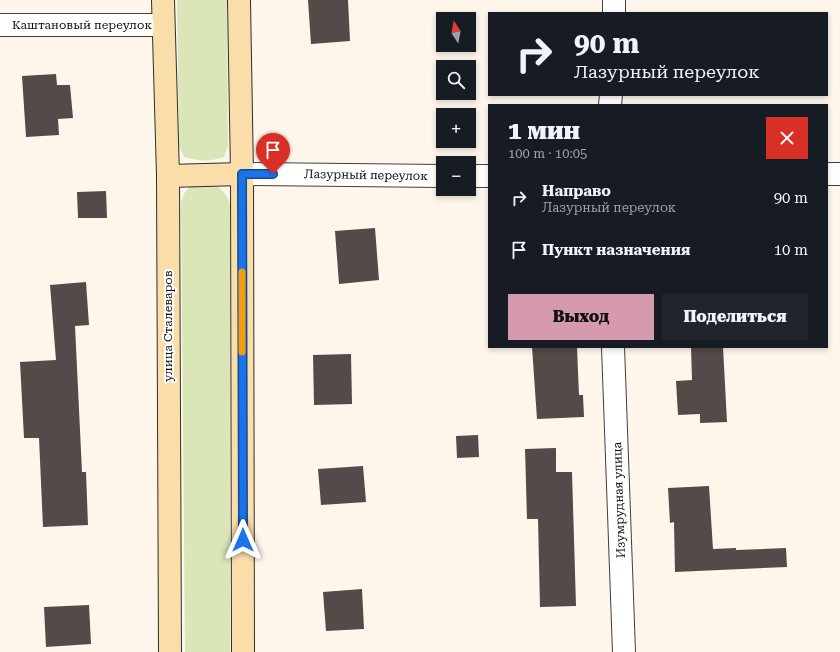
<!DOCTYPE html>
<html lang="ru">
<head>
<meta charset="utf-8">
<style>
	body { margin:0; font-family:"Roboto Serif",serif; background:#20242c; color:#f1f3f6; height:100vh; display:flex; flex-direction:column; font-size:15px; white-space:nowrap }
	* { box-sizing:border-box; margin:0 }
	p { font-size:13px; color:#9ea1a6 }
	.icon { flex:none; width:22px; height:22px; fill:none; stroke:currentColor; stroke-width:2; stroke-linecap:round; stroke-linejoin:round }
	.map { position:relative; flex:1; overflow:hidden }
	.sheet { position:absolute; left:488px; top:104px; width:340px; height:244px; display:flex; flex-direction:column; background:#171b24; border-radius:0px; box-shadow:0 2px 6px #0003 }
	.sheet>* { flex:none }
	.top-card { position:absolute; left:488px; top:12px; width:340px; height:84px; border-radius:0px; box-shadow:0 2px 6px #0003; background:#171b24; color:#f1f3f6; overflow:hidden }
	.needle { width:26px; rotate:349deg }
	.buttons { position:absolute; left:436px; top:12px; display:grid; gap:8px }
	.buttons a { display:grid; place-items:center; width:40px; height:40px; border-radius:0px; background:#171b24; box-shadow:0 2px 6px #0003; font-size:20px }
	.pin { position:absolute; display:grid; place-items:center; width:34px; height:34px; color:#fff; margin:-41px -17px; border-radius:50% 50% 50% 0; rotate:-45deg; box-shadow:0 0 4px #0007 }
	.pin .icon { rotate:45deg }
	.me { position:absolute; width:44px; margin:-22px; rotate:0deg; stroke-linejoin:round; filter:drop-shadow(0 0 3px #0008) }
	.turn { display:flex; align-items:center; gap:14px; height:84px; padding:0 20px; font-size:18px }
	.turn .icon { width:52px; height:52px; stroke-width:2.5 }
	.turn b { display:block; font-size:28px; line-height:34px }
	.round { display:grid; place-items:center; flex:none; width:42px; height:42px; border-radius:0px; background:#20242c }
	.overview { display:flex; align-items:center; justify-content:space-between; height:68px; padding:0 20px }
	h1 { font-size:24px; font-weight:800; line-height:30px }
	.primary-button { display:flex; gap:8px; margin-top:auto; padding:8px 20px }
	.primary-button a { flex:1; height:46px; border-radius:0px; background:#d59aad; color:#111; font-size:16px; font-weight:800; line-height:46px; text-align:center }
	.primary-button a+a { background:#20242c; color:#f1f3f6 }
	ul { padding:0; list-style:none }
	li { display:flex; align-items:center; gap:12px; height:52px; padding:0 20px }
	li div { flex:1 }
	li b { display:block; font-size:15px }
	li em { font-style:normal }
	.map>svg:first-child { display:block }
	.green { fill:#dae5b8 }
	.building { fill:#534a49 }
	.lines { fill:none; stroke-linecap:round; stroke-linejoin:round }
	.minor-casing { stroke:#3f3f3f; stroke-width:24 }
	.secondary-casing { stroke:#2e2e2e; stroke-width:24 }
	.minor { stroke:#fff; stroke-width:22 }
	.secondary { stroke:#fadeaa; stroke-width:22 }
	.route-casing { stroke:#114b97; stroke-width:10 }
	.route { stroke:#1a73e8; stroke-width:7 }
	.slow { stroke:#f59e0b; stroke-width:7 }
	.labels { text-anchor:middle; stroke-width:4; stroke-linejoin:round; paint-order:stroke }
	.street-label { font-size:12px; fill:#0c0c0c; stroke:#fff }
</style>
</head>
<body>
<div class="map">
<svg width="840" height="652" viewBox="0 0 840 652">
	<rect width="100%" height="100%" fill="#fef6eb"/>
	<g class="green">
		<path d="M177,0H227L228,146L224,157C211,162 198,161 184,157L179,146Z"/>
		<path d="M191,185C213,185 220,181 230,203V652H185L181,202L185,192Z"/>
	</g>
	<g class="building">
		<polygon points="308,0 348,0 350,41 311,44"/>
		<polygon points="56,74 57,85 70,85 73,118 58,119 59,135 26,137 22,76"/>
		<polygon points="106,191 107,218 78,218 77,192"/>
		<polygon points="375,228 379,280 339,284 335,231"/>
		<polygon points="86,282 89,325 75,326 82,472 86,472 88,525 43,527 39,438 24,438 20,362 56,360 50,285"/>
		<polygon points="532,347 577,347 579,395 583,395 584,417 537,419"/>
		<polygon points="691,347 723,347 727,422 700,423 700,414 678,415 676,381 692,380"/>
		<polygon points="351,354 352,404 314,405 313,355"/>
		<polygon points="478,435 479,457 457,458 456,436"/>
		<polygon points="556,448 556,472 572,472 576,606 540,607 538,519 527,519 525,449"/>
		<polygon points="363,466 366,502 321,505 318,469"/>
		<polygon points="709,486 713,549 736,548 736,550 786,548 787,567 675,572 674,522 670,523 668,488"/>
		<polygon points="362,589 364,629 326,631 323,592"/>
		<polygon points="89,605 91,644 46,647 44,607"/>
	</g>
	<g class="lines">
		<g class="minor-casing">
			<g id="minor">
				<polyline points="614,13 614,0"/>
				<polyline points="0,25 163,25"/>
				<polyline points="610,105 611,95"/>
				<polyline points="242,174 443,176"/>
				<polyline points="827,174 840,174"/>
				<polyline points="469,176 489,176"/>
				<polyline points="613,347 624,652"/>
			</g>
		</g>
		<g class="secondary-casing">
			<g id="secondary">
				<polyline points="163,0 168,176 170,652"/>
				<polyline points="239,0 242,174 243,652"/>
				<polyline points="168,176 242,174"/>
			</g>
		</g>
		<use href="#minor" class="minor"/>
		<use href="#secondary" class="secondary"/>
	</g>
	<g class="lines">
		<g class="route-casing">
			<polyline id="route" points="243,540 242,174 273,174"/>
		</g>
		<use href="#route" class="route"/>
		<polyline class="slow" points="242,272 242,352"/>
	</g>
	<g class="labels">
		<g class="street-label">
			<text x="82" y="29">Каштановый переулок</text>
			<text transform="translate(366 175) rotate(1)" y="4">Лазурный переулок</text>
			<text transform="translate(168 326) rotate(-90)" y="4">улица Сталеваров</text>
			<text transform="translate(619 500) rotate(-92)" y="4">Изумрудная улица</text>
		</g>
	</g>
</svg>
<div class="buttons">
<a><svg class="needle" viewBox="-14 -14 28 28"><path d="M0-13l5 13h-10z" fill="#e53935"/><path d="M0 13l5-13h-10z" fill="#9ea1a6"/></svg></a>
<a><svg class="icon" aria-label="search" viewBox="0 0 24 24"><circle cx="10" cy="10" r="6"/><path d="M15 15l6 6"/></svg></a>
<a>+</a>
<a>−</a>
</div>
<div class="pin" style="left:273px;top:174px;background:#d93025"><svg class="icon" aria-label="arrive" viewBox="0 0 24 24"><path d="M6 21V4h12l-3 4 3 4H6"/></svg></div>
<svg class="me" style="left:243px;top:540px" viewBox="-20 -20 40 40"><path d="M0-17L14 15 0 8-14 15z" fill="#1a73e8" stroke="#fff" stroke-width="4"/></svg>
<div class="top-card">
<div class="turn"><svg class="icon" aria-label="right" viewBox="0 0 24 24"><path d="M7 20v-9h11M14 6l5 5-5 5"/></svg><div><b>90 m</b>Лазурный переулок</div></div>
</div>
<section class="sheet">
<div class="overview"><div><h1>1 мин</h1><p>100 m · 10:05</p></div><a class="round" style="background:#d93025;color:#fff"><svg class="icon" aria-label="close" viewBox="0 0 24 24"><path d="M6 6l12 12M18 6L6 18"/></svg></a></div>
<ul>
<li><svg class="icon" aria-label="right" viewBox="0 0 24 24"><path d="M7 20v-9h11M14 6l5 5-5 5"/></svg><div><b>Направо</b><p>Лазурный переулок</p></div><em>90 m</em></li>
<li><svg class="icon" aria-label="arrive" viewBox="0 0 24 24"><path d="M6 21V4h12l-3 4 3 4H6"/></svg><div><b>Пункт назначения</b></div><em>10 m</em></li>
</ul>
<div class="primary-button"><a>Выход</a><a>Поделиться</a></div>
</section>
</div>
</body>
</html>
